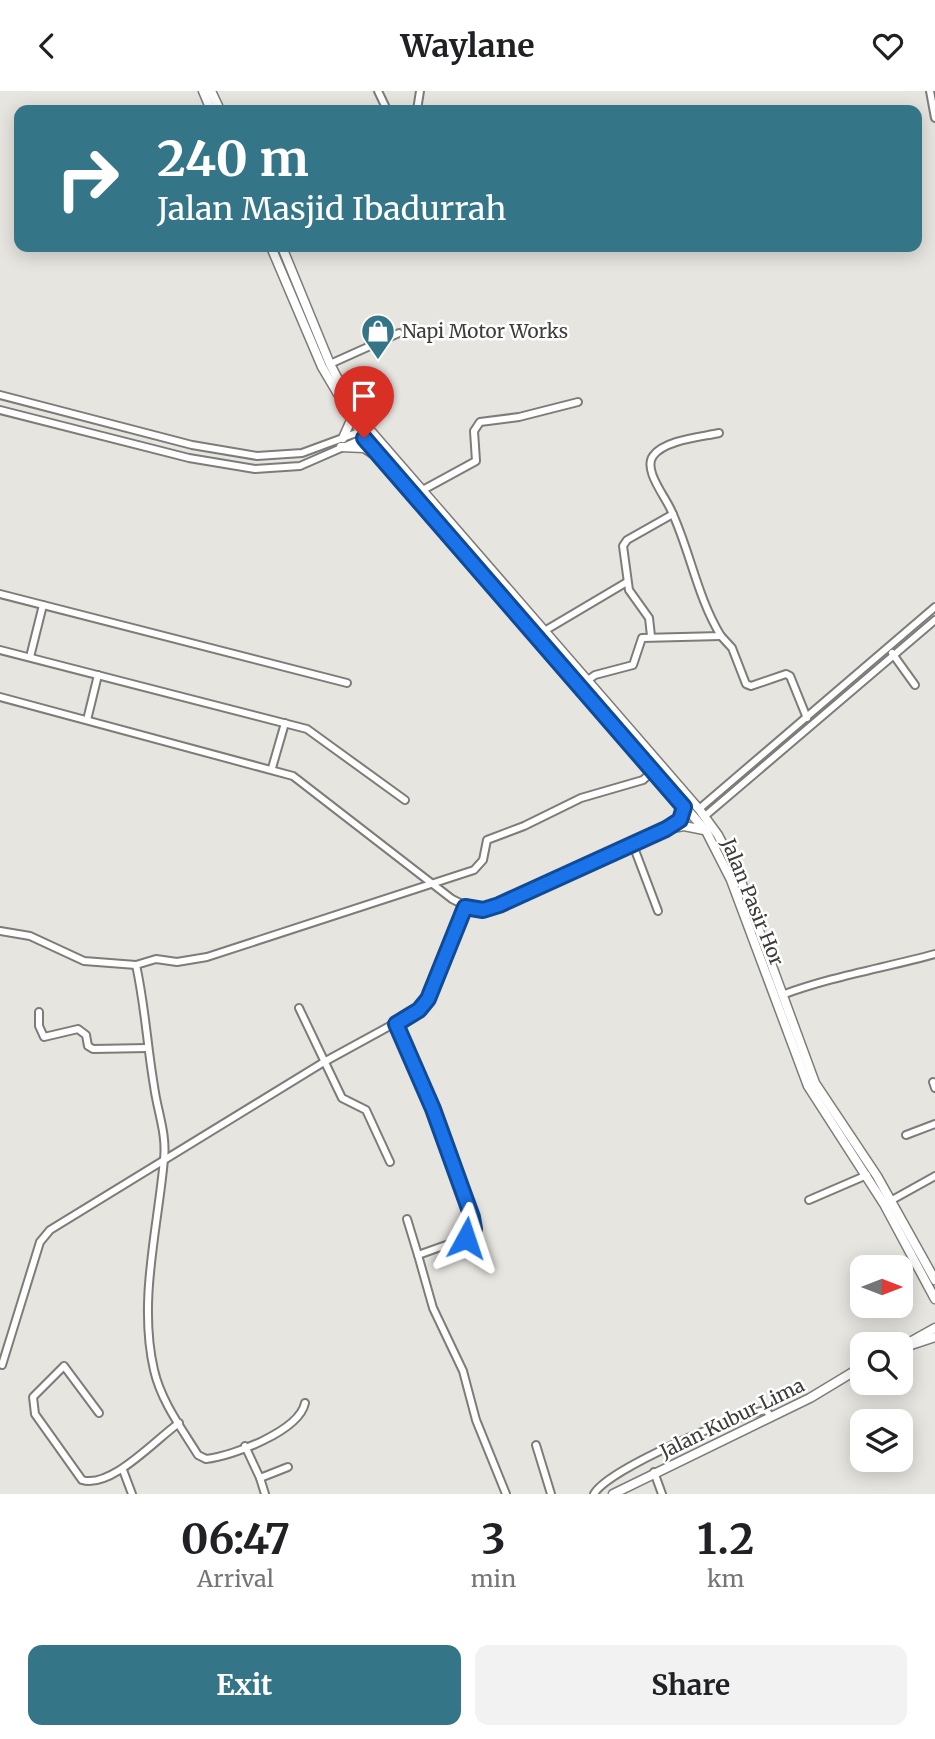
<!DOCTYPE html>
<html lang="en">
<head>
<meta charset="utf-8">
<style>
	body { margin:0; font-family:Merriweather,serif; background:#f2f2f2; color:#202124; height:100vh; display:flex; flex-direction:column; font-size:26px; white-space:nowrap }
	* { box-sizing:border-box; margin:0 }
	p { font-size:23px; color:#757577 }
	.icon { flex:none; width:38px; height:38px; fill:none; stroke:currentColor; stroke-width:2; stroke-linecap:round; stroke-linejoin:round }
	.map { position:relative; height:1403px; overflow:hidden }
	.details { display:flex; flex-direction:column; background:#fff; flex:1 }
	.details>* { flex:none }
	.banner { position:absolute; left:14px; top:14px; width:908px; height:147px; border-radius:14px; box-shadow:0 4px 18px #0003; background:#347688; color:#fff; overflow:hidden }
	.needle { width:46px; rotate:90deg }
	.fabs { position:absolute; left:850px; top:1164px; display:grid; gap:14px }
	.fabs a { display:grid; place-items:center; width:63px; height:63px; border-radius:14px; background:#fff; box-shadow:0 4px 18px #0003; font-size:35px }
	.pin { position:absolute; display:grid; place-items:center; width:60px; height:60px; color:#fff; margin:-72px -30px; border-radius:50% 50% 50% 0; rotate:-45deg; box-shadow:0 0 7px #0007 }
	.pin .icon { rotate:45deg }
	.me { position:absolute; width:77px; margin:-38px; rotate:5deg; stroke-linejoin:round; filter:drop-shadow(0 0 5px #0008) }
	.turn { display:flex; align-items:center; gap:24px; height:147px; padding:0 28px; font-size:32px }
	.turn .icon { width:91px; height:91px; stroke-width:2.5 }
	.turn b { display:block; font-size:49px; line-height:60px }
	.eta { display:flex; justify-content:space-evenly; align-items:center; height:119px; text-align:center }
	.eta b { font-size:42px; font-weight:700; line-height:49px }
	.action { display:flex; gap:14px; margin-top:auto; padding:14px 28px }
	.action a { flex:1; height:80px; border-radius:14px; background:#347688; color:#fff; font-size:28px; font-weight:700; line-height:80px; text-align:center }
	.action a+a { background:#f2f2f2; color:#202124 }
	header { display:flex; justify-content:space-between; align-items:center; height:91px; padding:0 28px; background:#fff; font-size:32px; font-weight:700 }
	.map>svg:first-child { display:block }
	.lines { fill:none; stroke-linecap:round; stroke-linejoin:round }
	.minor-casing { stroke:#7d7c78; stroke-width:10 }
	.major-casing { stroke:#7d7c78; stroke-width:11 }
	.minor { stroke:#fff; stroke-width:6 }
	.major { stroke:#fff; stroke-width:8 }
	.route-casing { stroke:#114b97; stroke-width:18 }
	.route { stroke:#1a73e8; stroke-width:12 }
	.labels { text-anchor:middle; stroke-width:5; stroke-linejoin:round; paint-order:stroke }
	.poi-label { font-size:19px; fill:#3d3c3a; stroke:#fff; text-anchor:start }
	.street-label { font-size:19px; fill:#3d3c3a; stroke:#fff }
</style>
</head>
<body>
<header><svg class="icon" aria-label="back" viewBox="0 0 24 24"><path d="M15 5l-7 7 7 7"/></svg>Waylane<svg class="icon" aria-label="heart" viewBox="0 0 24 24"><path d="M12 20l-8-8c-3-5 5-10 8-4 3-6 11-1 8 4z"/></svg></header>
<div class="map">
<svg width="935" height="1403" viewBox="0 0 935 1403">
	<rect width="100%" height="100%" fill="#e6e5e0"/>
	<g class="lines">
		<g class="minor-casing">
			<g id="minor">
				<polyline points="378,0 387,19"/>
				<polyline points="930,0 935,27"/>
				<polyline points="417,19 420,0"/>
				<polyline points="330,273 399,242"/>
				<polyline points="0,304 192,354 257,365 302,362 359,341"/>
				<polyline points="0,319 189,367 255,378 300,375 364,347"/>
				<polyline points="421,400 476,370 474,340 480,331 519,326 578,311"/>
				<polyline points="0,503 347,592"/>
				<polyline points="546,539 627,491"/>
				<polyline points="651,545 649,527 629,499 623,455 627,449 673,423"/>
				<polyline points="721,545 732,557 746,593 751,595 786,583 790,585 807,627"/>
				<polyline points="0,559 307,638 405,709"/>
				<polyline points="892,562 915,594"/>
				<polyline points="30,566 43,514"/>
				<path d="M588,589L595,584L633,574L642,547L721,545C697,506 690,459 671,419C665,405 643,379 653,365C664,349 701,346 719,342"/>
				<polyline points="0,606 293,685 452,808 474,819 499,814 666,738"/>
				<polyline points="87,629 98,584"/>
				<polyline points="272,677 285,632"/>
				<polyline points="699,718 935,516"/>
				<polyline points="705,725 935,529"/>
				<polyline points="633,754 658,820"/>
				<polyline points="0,840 30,845 84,870 136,874 156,868 177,871 207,866 474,779 483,769 487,749 524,735 581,707 643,689 655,678"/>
				<path d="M136,874C145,914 147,954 154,995C157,1019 167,1043 164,1068C158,1137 138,1210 154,1279C161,1310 182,1338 198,1364L206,1368C233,1365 299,1340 305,1312"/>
				<path d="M782,904C833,885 884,877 935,863"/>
				<polyline points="299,917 342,1007 366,1019 390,1071"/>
				<polyline points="39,921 39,935 44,946 78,938 86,944 88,955 93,958 148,957"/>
				<polyline points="396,933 433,1018 474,1132 471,1144 466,1147 418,1164 433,1217 463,1280 476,1329 506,1403"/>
				<polyline points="933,991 935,997"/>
				<polyline points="906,1044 935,1033"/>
				<polyline points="809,1109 867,1084"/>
				<polyline points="892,1109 935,1085"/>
				<polyline points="407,1128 418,1164"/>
				<polyline points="2,1274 40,1151 50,1139 324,971 419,919 427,907 465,815"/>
				<path d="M99,1322L64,1275L33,1306L35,1323L82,1389C111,1398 155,1349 179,1332"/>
				<polyline points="536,1354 551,1403"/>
				<polyline points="245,1355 260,1387"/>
				<polyline points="123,1379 132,1403"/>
				<polyline points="654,1381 662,1403"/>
				<polyline points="265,1403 260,1387 288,1376"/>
				<path d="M594,1403C608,1378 735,1324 766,1319L771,1326"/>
			</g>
		</g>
		<g class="major-casing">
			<g id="major">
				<polyline points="203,0 211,19"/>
				<polyline points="211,0 220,19"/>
				<polyline points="271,156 322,276 364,347 706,740 731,789 808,995 884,1113 935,1208"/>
				<polyline points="282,156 330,273 357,324 699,718 718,744 739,785 815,992 877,1085 935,1189"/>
				<polyline points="343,347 351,329"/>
				<polyline points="341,356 364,357 375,364"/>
				<polyline points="672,735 682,727 684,712"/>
				<polyline points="666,738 684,735 704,739"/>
				<polyline points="908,1255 935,1246"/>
				<polyline points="901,1256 935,1237"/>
				<polyline points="613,1403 810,1307 863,1275"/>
			</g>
		</g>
		<use href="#minor" class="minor"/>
		<use href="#major" class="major"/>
	</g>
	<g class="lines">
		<g class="route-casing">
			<polyline id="route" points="364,347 684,716 680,729 666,738 499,814 483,819 465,816 428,908 419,919 396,933 433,1018 472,1126 474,1138 466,1147"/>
		</g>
		<use href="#route" class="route"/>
	</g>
	<defs>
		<g id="shop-pin" transform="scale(1.75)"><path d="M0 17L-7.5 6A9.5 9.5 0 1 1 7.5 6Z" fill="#347688" stroke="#fff"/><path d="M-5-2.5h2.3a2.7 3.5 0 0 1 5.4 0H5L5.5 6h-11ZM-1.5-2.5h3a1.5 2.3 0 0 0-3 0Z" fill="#fff"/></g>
	</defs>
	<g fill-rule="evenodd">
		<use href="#shop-pin" x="378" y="240"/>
	</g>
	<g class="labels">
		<g class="poi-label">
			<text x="402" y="247">Napi Motor Works</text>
		</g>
		<g class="street-label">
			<text transform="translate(753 811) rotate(68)" y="7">Jalan Pasir Hor</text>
			<text transform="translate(732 1327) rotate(-26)" y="7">Jalan Kubur Lima</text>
		</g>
	</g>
</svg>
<div class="fabs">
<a><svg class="needle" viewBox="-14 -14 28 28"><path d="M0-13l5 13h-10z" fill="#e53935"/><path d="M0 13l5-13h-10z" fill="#757577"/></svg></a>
<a><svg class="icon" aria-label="search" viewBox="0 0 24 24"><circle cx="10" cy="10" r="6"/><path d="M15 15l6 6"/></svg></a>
<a><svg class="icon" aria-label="layers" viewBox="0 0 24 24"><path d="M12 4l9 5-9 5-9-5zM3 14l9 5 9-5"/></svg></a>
</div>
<div class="pin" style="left:364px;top:347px;background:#d93025"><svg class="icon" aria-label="arrive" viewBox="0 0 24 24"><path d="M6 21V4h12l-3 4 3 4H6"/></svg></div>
<svg class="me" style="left:466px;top:1147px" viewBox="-20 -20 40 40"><path d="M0-17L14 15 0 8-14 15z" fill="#1a73e8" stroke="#fff" stroke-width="4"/></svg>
<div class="banner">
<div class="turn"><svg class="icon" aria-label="right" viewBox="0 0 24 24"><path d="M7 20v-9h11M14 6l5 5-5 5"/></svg><div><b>240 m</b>Jalan Masjid Ibadurrah</div></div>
</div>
</div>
<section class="details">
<div class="eta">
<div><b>06:47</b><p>Arrival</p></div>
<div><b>3</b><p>min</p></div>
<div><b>1.2</b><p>km</p></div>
</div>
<div class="action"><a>Exit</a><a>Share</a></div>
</section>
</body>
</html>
